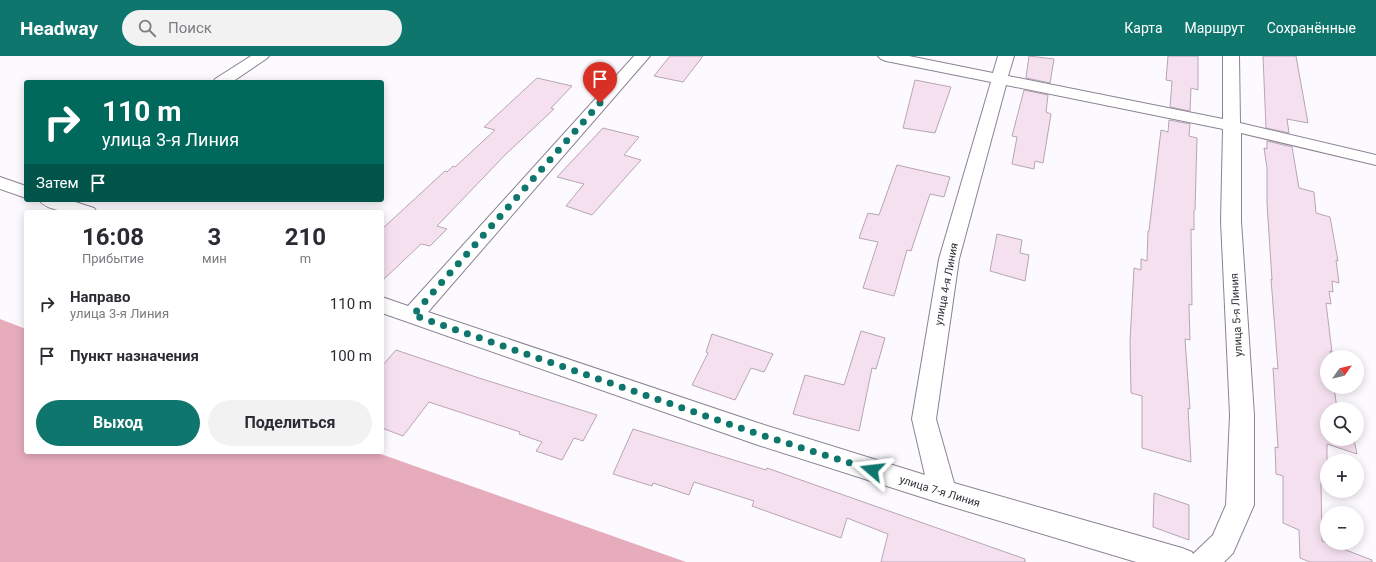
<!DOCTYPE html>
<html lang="ru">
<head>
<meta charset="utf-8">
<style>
	body { margin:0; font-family:Roboto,sans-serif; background:#f2f2f3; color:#2b2b33; height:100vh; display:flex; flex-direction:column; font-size:15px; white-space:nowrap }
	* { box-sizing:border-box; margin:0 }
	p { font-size:13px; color:#7c7c81 }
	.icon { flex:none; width:22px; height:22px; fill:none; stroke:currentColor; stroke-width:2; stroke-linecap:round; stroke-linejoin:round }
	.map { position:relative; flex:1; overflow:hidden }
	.details { position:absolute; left:24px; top:154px; width:360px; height:244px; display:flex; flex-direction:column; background:#fff; border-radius:4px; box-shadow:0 2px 10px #0003 }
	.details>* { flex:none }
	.top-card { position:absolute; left:24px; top:24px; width:360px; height:122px; border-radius:4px; box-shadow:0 2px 10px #0003; background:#00695c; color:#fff; overflow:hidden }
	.needle { width:26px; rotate:56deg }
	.buttons { position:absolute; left:1320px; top:294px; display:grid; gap:8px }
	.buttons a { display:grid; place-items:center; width:44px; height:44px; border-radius:50%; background:#fff; box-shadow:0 2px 10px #0003; font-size:20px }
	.pin { position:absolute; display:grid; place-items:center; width:34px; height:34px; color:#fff; margin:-41px -17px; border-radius:50% 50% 50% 0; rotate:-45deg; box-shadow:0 0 4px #0007 }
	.pin .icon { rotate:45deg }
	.me { position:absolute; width:44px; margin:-22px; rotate:287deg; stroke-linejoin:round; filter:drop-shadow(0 0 3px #0008) }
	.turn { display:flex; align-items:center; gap:14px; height:84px; padding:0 12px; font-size:18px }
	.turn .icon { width:52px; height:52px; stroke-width:2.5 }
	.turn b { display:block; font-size:28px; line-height:34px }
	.then { display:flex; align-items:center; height:38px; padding:0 12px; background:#0003; gap:8px; font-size:15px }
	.eta { display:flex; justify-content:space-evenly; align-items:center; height:68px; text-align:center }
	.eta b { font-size:24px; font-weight:700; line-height:28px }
	.button { display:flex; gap:8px; margin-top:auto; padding:8px 12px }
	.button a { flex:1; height:46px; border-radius:24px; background:#0f766e; color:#fff; font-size:16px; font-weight:700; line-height:46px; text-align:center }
	.button a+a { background:#f2f2f3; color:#2b2b33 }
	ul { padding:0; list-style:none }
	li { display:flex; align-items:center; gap:12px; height:52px; padding:0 12px }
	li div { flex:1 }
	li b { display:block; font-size:15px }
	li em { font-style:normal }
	header { display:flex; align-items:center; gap:24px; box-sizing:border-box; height:56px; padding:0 20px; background:#0f766e; color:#fff }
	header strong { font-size:19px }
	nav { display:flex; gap:22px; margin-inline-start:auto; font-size:14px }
	.search { width:280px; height:36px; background:#f2f2f3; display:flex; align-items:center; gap:10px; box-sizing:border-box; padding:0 14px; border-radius:22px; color:#7c7c81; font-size:15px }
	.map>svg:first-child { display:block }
	.forest { fill:#e6acbc }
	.building { fill:#f5e0f0; stroke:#b8a5b3 }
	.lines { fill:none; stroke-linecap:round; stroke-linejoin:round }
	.minor-casing { stroke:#8b8295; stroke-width:2 }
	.minor { fill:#fff; fill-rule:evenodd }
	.route { stroke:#0f766e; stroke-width:7; stroke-dasharray:0 12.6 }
	.labels { text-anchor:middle; stroke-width:3.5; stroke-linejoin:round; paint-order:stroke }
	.street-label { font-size:11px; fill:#35323a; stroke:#fff }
</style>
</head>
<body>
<header>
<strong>Headway</strong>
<div class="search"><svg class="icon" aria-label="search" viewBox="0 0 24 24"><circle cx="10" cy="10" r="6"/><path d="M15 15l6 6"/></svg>Поиск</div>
<nav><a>Карта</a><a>Маршрут</a><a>Сохранённые</a></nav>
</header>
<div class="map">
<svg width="1376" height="506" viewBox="0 0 1376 506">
	<rect width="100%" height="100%" fill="#fcfaff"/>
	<polygon class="forest" points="0,263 26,273 26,396 375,396 686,506 0,506"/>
	<g class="building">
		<polygon points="670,0 703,0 683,26 654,20"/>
		<polygon points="1029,0 1054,3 1050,27 1026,22"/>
		<polygon points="1168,0 1198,0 1198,34 1191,32 1190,55 1170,51 1172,25 1166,24"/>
		<polygon points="1263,0 1296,0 1308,67 1287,63 1289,77 1266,72"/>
		<polygon points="537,22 572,30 551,52 554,53 505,99 437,170 447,173 430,190 421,188 382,225 382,173 445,115 447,116 453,110 455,111 495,74 484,71"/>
		<polygon points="915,24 951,31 935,77 903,72"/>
		<polygon points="1024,34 1048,39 1046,56 1051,58 1043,107 1035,105 1034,113 1012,108 1017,81 1012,80"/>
		<polygon points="1169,64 1190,68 1189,80 1197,82 1195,154 1194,154 1194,174 1191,173 1192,249 1189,248 1190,284 1185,283 1190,353 1188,352 1191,406 1142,392 1142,340 1131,337 1130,285 1134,212 1141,214 1141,203 1147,205 1148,175 1149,175 1161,74 1168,76"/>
		<polygon points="603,72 639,81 624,99 641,104 592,159 566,150 584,128 557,121"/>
		<polygon points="1267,85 1292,91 1299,132 1314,136 1316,157 1330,161 1338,205 1336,204 1339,227 1332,225 1333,236 1329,235 1331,248 1326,247 1332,296 1330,295 1331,301 1327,301 1327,331 1334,331 1337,353 1327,353 1327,383 1354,383 1357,398 1327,388 1327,429 1321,427 1322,485 1372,504 1372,506 1310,506 1300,502 1299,474 1283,467 1283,420 1276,418 1275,391 1278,392 1273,312 1278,313 1271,223 1272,224 1267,147 1267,112 1264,92 1267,93"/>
		<polygon points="897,109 950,121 944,141 930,138 911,195 907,194 894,240 863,232 878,186 859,182 868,157 879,159"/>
		<polygon points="997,178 1022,184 1020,197 1029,199 1025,225 990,215"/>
		<polygon points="861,275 885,282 876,313 872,312 859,375 793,358 805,319 844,329"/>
		<polygon points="712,278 773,298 764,316 751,312 735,344 692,329 708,297 706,296"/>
		<polygon points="396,294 479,322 597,359 583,385 574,382 562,404 536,395 542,386 519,378 520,376 429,346 403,380 382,372 382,310"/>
		<polygon points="633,373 766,414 767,412 1025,503 1025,506 881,506 888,478 847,462 841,482 752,450 754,445 694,426 689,439 653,427 652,430 613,418"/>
		<polygon points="1154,437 1189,449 1189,484 1153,471"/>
	</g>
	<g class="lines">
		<g class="minor-casing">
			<g id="minor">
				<polygon points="251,0 269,0 266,3 232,26 213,26 215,23"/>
				<path d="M634,0H650L428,256L758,367L925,419L912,363L939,203L991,26L886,5L881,3L878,0H909L993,17L998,0H1014L1008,20L1223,63V0H1239L1240,67L1376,99V109L1241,77V165L1254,359V449L1233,497L1224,506H1136L943,448L758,389L382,257V241L408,250ZM1006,29L1223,73L1221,165L1230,359L1226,449L1213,479L1193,498L1192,496L1182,492L954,427L936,363L959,203Z"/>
				<polygon points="0,121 26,130 26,142 0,133"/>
				<path d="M39,144H69L94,152L97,156C82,156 49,158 39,144Z"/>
			</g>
		</g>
		<use href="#minor" class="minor"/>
	</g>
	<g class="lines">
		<polyline class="route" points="600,47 413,259 758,378 872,414"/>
	</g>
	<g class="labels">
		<g class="street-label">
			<text transform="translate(946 228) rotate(-79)" y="4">улица 4-я Линия</text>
			<text transform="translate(1236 259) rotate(-93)" y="4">улица 5-я Линия</text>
			<text transform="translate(940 435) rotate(17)" y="4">улица 7-я Линия</text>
		</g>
	</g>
</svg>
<div class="buttons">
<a><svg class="needle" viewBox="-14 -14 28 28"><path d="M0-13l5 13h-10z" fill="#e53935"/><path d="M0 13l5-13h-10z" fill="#7c7c81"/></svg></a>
<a><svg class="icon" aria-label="search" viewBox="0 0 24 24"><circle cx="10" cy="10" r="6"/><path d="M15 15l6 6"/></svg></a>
<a>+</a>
<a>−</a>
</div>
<div class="pin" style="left:600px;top:47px;background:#d93025"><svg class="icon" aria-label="arrive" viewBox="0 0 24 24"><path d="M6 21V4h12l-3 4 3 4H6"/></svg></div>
<svg class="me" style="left:872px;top:414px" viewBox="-20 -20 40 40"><path d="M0-17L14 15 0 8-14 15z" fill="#0f766e" stroke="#fff" stroke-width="4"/></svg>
<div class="top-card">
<div class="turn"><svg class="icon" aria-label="right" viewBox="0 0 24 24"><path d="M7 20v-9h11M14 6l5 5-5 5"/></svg><div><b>110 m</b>улица 3-я Линия</div></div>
<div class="then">Затем<svg class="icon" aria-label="arrive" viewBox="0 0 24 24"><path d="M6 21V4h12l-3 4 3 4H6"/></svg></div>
</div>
<section class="details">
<div class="eta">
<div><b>16:08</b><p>Прибытие</p></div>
<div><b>3</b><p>мин</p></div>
<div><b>210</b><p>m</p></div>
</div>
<ul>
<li><svg class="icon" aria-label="right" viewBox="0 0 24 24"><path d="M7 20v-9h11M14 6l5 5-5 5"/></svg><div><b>Направо</b><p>улица 3-я Линия</p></div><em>110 m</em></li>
<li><svg class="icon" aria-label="arrive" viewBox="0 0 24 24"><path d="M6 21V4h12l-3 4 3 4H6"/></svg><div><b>Пункт назначения</b></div><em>100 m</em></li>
</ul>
<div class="button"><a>Выход</a><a>Поделиться</a></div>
</section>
</div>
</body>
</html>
